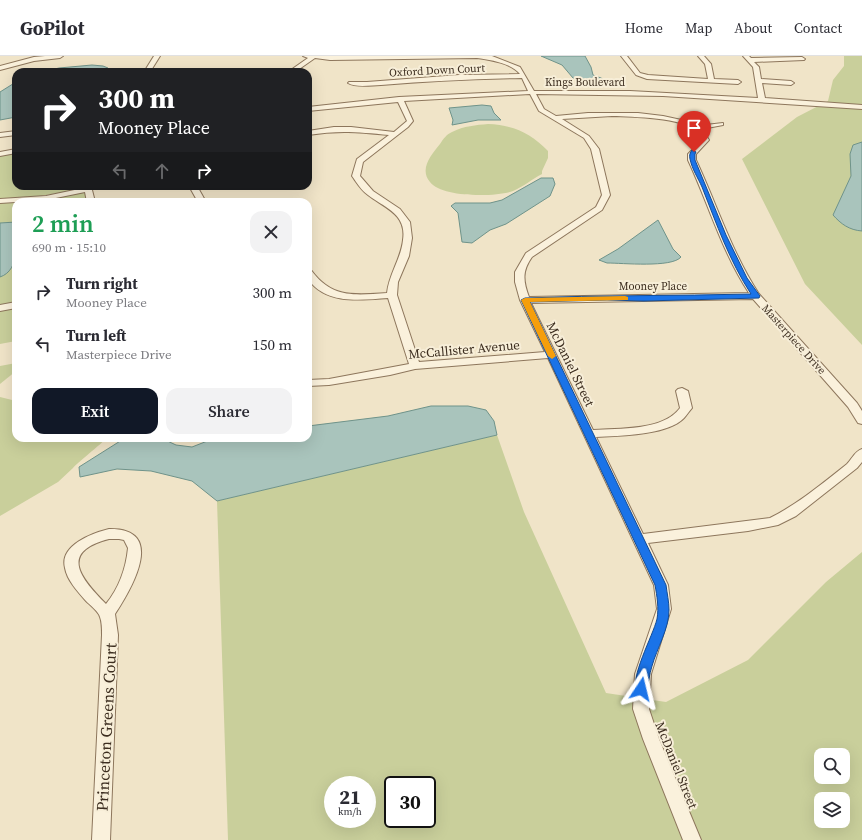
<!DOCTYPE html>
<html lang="en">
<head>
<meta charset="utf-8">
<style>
	body { margin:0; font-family:"Source Serif 4",serif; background:#f2f2f3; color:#2b2b33; height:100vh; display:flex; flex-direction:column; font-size:15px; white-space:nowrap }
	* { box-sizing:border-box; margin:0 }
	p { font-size:13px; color:#7c7c81 }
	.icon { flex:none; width:22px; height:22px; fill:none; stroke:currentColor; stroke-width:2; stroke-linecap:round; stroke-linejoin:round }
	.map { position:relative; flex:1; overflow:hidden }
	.panel { position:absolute; left:12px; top:142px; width:300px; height:244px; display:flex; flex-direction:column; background:#fff; border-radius:12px; box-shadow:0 4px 16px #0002 }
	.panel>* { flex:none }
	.guide { position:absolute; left:12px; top:12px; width:300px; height:122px; border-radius:12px; box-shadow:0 4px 16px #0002; background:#202124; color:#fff; overflow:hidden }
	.buttons { position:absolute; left:814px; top:692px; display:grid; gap:8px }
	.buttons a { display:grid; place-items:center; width:36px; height:36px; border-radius:8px; background:#fff; box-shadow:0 4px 16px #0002; font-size:20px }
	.speed { position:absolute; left:324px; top:720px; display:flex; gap:8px; font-size:20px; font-weight:700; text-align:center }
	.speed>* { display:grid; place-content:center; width:52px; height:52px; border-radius:50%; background:#fff; box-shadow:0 4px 16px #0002; line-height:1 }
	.speed small { font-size:10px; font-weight:400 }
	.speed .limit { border:2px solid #111; border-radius:6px; background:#fff; color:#111 }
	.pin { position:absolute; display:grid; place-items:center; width:34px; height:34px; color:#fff; margin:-41px -17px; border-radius:50% 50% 50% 0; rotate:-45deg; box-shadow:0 0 4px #0007 }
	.pin .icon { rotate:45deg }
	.me { position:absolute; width:44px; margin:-22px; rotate:10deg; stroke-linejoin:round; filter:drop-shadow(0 0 3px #0008) }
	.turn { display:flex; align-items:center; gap:14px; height:84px; padding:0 20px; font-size:18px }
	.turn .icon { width:52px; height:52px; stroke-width:2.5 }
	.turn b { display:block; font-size:28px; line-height:34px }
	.lanes { display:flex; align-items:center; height:38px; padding:0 20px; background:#0003; justify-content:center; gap:20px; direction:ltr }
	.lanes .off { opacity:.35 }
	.round { display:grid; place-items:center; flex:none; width:42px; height:42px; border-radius:12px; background:#f2f2f3 }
	.headline { display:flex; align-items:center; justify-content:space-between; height:68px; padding:0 20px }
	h1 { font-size:24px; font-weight:600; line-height:30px; color:#1e9e55 }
	.button { display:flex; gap:8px; margin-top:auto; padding:8px 20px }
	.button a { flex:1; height:46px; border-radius:12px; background:#111827; color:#fff; font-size:16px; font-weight:600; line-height:46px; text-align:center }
	.button a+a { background:#f2f2f3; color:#2b2b33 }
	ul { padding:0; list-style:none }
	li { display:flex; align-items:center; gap:12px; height:52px; padding:0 20px }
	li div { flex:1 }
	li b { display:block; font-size:15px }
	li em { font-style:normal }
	header { display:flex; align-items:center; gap:24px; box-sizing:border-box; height:56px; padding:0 20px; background:#fff; border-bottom:1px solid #e1e1e2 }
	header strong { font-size:19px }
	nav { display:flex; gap:22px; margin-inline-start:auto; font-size:14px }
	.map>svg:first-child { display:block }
	.green { fill:#c9cf9b; fill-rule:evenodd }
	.water { fill:#a9c4bc; stroke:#6f938a }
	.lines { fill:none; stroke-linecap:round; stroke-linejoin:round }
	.street-casing { stroke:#8d765c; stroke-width:2 }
	.street { fill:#faf1dc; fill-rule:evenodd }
	.route { fill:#1a73e8; stroke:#114b97 }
	.slow { fill:#f59e0b }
	.labels { text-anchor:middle; stroke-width:4; stroke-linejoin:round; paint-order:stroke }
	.far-street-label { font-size:11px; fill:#3d2e20; stroke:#f7eed8 }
	.street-label { font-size:13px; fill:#3d2e20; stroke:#f7eed8 }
	.near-street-label { font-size:16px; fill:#3d2e20; stroke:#f7eed8 }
</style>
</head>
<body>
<header>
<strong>GoPilot</strong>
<nav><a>Home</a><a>Map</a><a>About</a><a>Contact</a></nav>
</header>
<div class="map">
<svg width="862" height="784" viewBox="0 0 862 784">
	<rect width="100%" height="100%" fill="#f0e4c8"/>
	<g class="green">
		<polygon points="844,0 862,0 862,289 805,228 742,103 797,61 828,45 833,24 844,10"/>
		<path d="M488,68C513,69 531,77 548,95V102L542,115V118C532,123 523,131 513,135C496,141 442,142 430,126C419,113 431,99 440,88C443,83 447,78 452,76C464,70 476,69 488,68Z"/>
		<polygon points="16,97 16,130 81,130 82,133 34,141 0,143 0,99"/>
		<polygon points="84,136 88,146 20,146 43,144"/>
		<polygon points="16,146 16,247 0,249 0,147"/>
		<polygon points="16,252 16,285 0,288 0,255"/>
		<polygon points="16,307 16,315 0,328 0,310"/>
		<path d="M0,341L16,345V382H107C102,387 75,409 73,412L58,426L0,460Z"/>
		<path d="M497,379L524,456L606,637L666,646L748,604L826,526L862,496V784H228L217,445ZM821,699H843V721H821ZM333,729H367V763H333ZM393,729H427V763H393ZM821,743H843V765H821Z"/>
	</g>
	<g class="water">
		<polygon points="541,0 585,0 591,11 593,19 601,22 608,26 603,28 579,26 573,22 562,9"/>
		<polygon points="92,9 103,10 108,12 107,16 41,16 59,12"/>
		<polygon points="16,26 16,61 0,64 0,36"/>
		<polygon points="482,49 491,50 494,57 501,64 478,64 452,69 453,64 449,52"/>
		<path d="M862,86V175C849,174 841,168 833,159L851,120L850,98L853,89Z"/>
		<polygon points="541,122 553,122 555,128 550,140 506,168 490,174 472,187 462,186 458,157 451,150 455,147 490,147 502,144"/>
		<path d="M658,164L673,193L681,201C672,212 622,207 607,207L599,204L618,193Z"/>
		<path d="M16,166C16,183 21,214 0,221V167Z"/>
		<polygon points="431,350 468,350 486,354 494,365 497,379 217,445 192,425 151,415 117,413 80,421 79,411 125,382 161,382 176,389 192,391 215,382 308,382 308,370 388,360"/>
	</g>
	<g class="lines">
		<g class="street-casing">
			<g id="street">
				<polygon points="45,0 63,0 60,2 34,5 0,14 0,10 34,1"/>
				<polygon points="154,0 160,0 150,16 144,16"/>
				<path d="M303,0H492L520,11L534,35H630L758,42L753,11L743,0H749L751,2L802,1L805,3L804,4L754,6L759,11L761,23L791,25L794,27L791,29L762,27L765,42L862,49V53L663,40L536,38L544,53L556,60L588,57H638L663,60L686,65L697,70L723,67V69L702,73L709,84L696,98V104C717,149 732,197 759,238L857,347L862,355V368L858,367L848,351L753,243L531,247L593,374C619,372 663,375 680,352L676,335L678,333L682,332L688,335L692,352C689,355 687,359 684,362C668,379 619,380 596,381L643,478L770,462C798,448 823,427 847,408C852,403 855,395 862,393V406L857,412L796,460L778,469L748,475L648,487L668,529L671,553L651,618L649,653L659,683L701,784H683L643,683L633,653L635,618L657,553L654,529L548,302L415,313L390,319L329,329L308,330V324L329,323L409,308L388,242C360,244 326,249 308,223V213L311,214C332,243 355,239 387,237C389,218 401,203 403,184C407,158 385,152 368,139C361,134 357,127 352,120L357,103L389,79C358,76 339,74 308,79V75L334,71H351L394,76L407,65L398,46L308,55V51L399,41L528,35L522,22C475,23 428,25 381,29C372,29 356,32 348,27L349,26H367L459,19L520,18C511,7 491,4 477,2L330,4L315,2L295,16H288L308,2ZM530,38L539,55L584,82L591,93L602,139L596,151L526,197L515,216V226L520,244L545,296L419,306L397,239L398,226L409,200L412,182L410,166L400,153L373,135L360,120L363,106L408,71L413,65L404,45ZM612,60C632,61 684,61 697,76C699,78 701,81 702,84L688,98V104C709,149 722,196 749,237L529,241C523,225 522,215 532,201L602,154L610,139L599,93L589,80L562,63Z"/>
				<polygon points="621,0 627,0 640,17 648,19 708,23 705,8 698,0 704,0 711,8 714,23 738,24 741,26 738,28 647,23 636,19"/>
				<polygon points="16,75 16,79 0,81 0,77"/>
				<polygon points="16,93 16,97 0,100 0,96"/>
				<polygon points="83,130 91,130 95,146 87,146 85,136 46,144 0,147 0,143 46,140 84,132"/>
				<polygon points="189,130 197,130 206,146 198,146"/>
				<polygon points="16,246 16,252 0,255 0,249"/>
				<path d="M109,473C167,472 132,532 115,558L118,579L110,784H92L102,579C102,573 102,566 100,561C99,556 90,549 86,545C78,536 67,524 65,512C59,489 93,477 109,473ZM109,483H119L124,484L128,492C126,512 119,532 106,548C81,523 58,496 109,483Z"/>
			</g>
		</g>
		<use href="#street" class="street"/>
	</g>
	<path class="route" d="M692,94L696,96L695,98V104L726,179L747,222L760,240L759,242L644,245L607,244L530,246L666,529C667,537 669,546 669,554C669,573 657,592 652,610C649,618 649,629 645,637L641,638L637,637C629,622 653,580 657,563C659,552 657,540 655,529L521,244L525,242C600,239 676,240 751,238C729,204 717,169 702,131C698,122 692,113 690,103C689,99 690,97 692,94Z"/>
	<polygon class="slow" points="625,240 628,241 628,244 530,246 556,300 552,303 548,300 521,244 525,242"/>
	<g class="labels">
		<g class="far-street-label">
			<text transform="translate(437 14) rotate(-3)" y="4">Oxford Down Court</text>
			<text x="585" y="30">Kings Boulevard</text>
			<text x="653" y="234">Mooney Place</text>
			<text transform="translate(794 283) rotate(48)" y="4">Masterpiece Drive</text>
		</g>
		<g class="street-label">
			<text transform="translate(464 293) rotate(-5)" y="5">McCallister Avenue</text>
			<text transform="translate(571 308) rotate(64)" y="5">McDaniel Street</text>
			<text transform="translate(677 709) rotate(68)" y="5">McDaniel Street</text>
		</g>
		<g class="near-street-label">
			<text transform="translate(106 671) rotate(-87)" y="6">Princeton Greens Court</text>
		</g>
	</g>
</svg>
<div class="buttons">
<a><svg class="icon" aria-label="search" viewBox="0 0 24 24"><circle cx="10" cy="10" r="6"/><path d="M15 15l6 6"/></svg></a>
<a><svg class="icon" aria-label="layers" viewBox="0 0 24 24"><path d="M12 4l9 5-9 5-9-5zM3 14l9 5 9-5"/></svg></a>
</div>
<div class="speed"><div>21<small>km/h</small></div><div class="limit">30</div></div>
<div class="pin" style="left:694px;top:96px;background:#d93025"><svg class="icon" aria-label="arrive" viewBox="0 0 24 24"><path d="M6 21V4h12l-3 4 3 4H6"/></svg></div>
<svg class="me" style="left:641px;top:633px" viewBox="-20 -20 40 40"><path d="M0-17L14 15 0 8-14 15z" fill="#1a73e8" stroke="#fff" stroke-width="4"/></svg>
<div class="guide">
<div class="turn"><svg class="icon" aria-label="right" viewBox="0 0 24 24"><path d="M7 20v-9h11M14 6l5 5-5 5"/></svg><div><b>300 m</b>Mooney Place</div></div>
<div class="lanes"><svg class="icon off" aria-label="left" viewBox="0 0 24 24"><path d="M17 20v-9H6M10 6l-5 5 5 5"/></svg><svg class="icon off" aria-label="ahead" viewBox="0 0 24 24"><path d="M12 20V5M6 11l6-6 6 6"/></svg><svg class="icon" aria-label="right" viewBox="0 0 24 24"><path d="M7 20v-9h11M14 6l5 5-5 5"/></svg></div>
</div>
<section class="panel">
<div class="headline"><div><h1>2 min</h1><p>690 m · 15:10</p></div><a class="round"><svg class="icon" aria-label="close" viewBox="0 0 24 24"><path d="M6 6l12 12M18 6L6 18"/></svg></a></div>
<ul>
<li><svg class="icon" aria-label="right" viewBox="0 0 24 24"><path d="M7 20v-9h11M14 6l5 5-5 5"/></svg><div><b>Turn right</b><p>Mooney Place</p></div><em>300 m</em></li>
<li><svg class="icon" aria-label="left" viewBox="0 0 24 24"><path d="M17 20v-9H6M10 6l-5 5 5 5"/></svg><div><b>Turn left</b><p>Masterpiece Drive</p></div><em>150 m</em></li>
</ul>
<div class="button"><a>Exit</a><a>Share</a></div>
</section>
</div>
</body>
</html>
